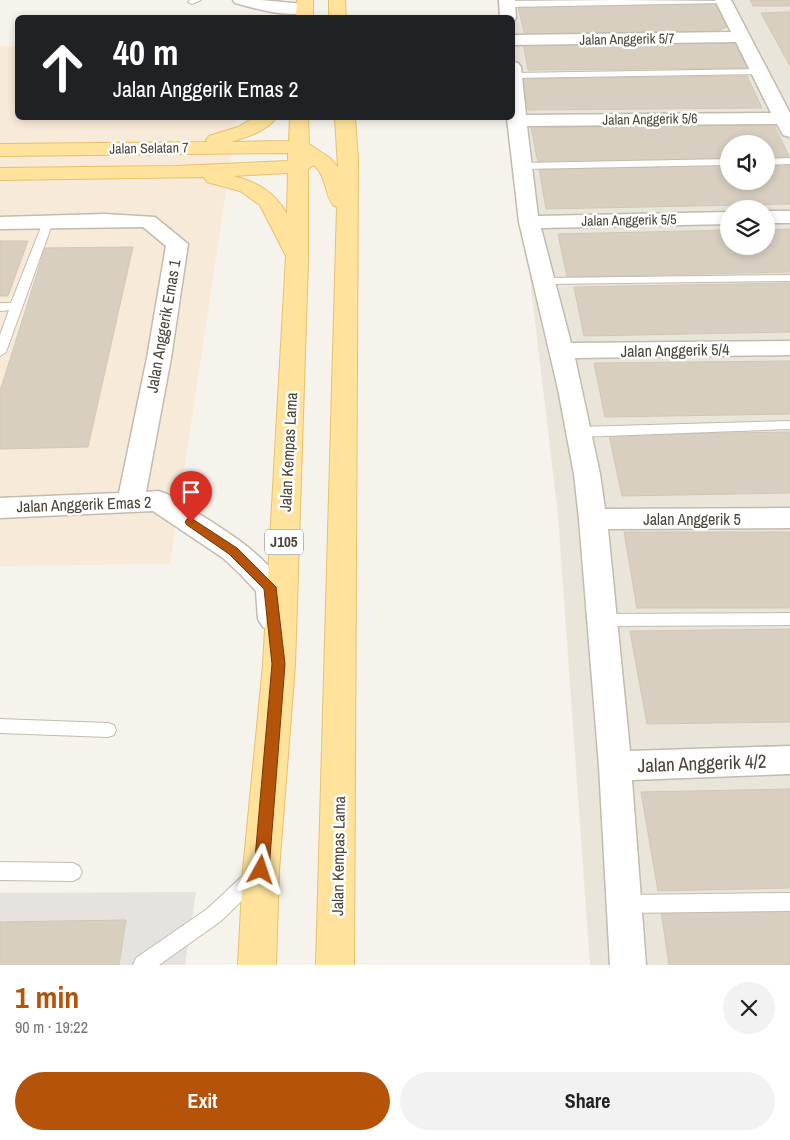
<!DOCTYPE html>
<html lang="en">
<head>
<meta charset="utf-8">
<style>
	body { margin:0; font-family:"Archivo Narrow",sans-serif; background:#f2f2f2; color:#202124; height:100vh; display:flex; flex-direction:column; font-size:19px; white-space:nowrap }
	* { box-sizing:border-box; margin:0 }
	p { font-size:16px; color:#757577 }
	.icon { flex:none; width:28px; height:28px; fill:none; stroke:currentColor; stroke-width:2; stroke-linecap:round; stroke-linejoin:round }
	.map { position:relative; height:965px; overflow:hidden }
	.side { display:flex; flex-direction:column; background:#fff; flex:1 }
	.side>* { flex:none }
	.guide { position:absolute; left:15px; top:15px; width:500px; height:105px; border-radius:8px; box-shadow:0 2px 8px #0003; background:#202124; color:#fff; overflow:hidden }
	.controls { position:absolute; left:720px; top:135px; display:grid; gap:10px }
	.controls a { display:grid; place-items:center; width:55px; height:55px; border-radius:50%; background:#fff; box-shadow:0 2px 8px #0003; font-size:25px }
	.pin { position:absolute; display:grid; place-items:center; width:42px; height:42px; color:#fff; margin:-51px -21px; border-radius:50% 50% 50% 0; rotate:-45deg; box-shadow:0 0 5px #0007 }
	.pin .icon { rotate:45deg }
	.me { position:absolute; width:55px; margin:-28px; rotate:5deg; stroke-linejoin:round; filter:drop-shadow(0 0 4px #0008) }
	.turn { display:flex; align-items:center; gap:18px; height:105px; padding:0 15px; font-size:22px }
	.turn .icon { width:65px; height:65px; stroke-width:2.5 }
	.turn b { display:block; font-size:35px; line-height:42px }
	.round { display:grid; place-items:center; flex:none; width:52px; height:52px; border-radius:26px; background:#f2f2f2 }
	.headline { display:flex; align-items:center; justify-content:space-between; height:85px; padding:0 15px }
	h1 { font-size:30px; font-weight:800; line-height:38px; color:#b45309 }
	.cta { display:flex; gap:10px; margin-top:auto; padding:10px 15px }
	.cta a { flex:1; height:58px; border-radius:30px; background:#b45309; color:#fff; font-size:20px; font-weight:800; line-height:58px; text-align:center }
	.cta a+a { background:#f2f2f2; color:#202124 }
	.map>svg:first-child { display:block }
	.residential { fill:#eae5da; fill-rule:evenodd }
	.commercial { fill:#f7ead8 }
	.industrial { fill:#e6e2dd }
	.building { fill:#d8cfc1; stroke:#d3c7b4 }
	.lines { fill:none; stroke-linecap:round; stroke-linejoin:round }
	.lane-casing { stroke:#c2bbae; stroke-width:2 }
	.street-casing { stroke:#c2bbae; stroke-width:3 }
	.primary-casing { stroke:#e6c16a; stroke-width:2 }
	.lane { fill:#fff; fill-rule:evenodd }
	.street { fill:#fff; fill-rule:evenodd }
	.primary { fill:#ffe39c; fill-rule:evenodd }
	.route { fill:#b45309; stroke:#753606 }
	.labels { text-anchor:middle; stroke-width:5; stroke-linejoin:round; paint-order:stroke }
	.far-street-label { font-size:14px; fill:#4b4439; stroke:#fff }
	.shield { fill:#fff; stroke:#817c74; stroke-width:1 }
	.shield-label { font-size:15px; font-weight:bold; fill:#4b4439 }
	.street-label { font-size:16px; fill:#4b4439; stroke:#fff }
	.near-street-label { font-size:19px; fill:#4b4439; stroke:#fff }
</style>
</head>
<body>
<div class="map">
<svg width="790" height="965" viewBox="0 0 790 965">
	<rect width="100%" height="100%" fill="#f6f3ec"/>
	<path class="residential" d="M497,0H790V965H590L558,515L511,118H512V18L499,17ZM729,144H766V181H729ZM729,209H766V246H729Z"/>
	<polygon class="commercial" points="0,46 17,46 18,118 237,118 170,564 0,566"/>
	<polygon class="industrial" points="196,892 185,965 0,965 0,893"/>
	<g class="building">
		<polygon points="750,0 790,0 790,6 753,6"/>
		<polygon points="717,3 729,26 712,33 525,36 518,6"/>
		<polygon points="790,12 790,66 761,13"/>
		<polygon points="736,40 750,68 528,70 523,43"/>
		<polygon points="747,76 762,108 528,110 522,79"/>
		<polygon points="773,123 790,158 766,158 766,144 729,144 729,159 538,163 531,128"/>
		<polygon points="790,164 790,204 546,209 539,169 729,165 729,181 766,181 766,165"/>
		<polygon points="790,229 790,272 567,277 558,234 729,230 729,246 766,246 766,230"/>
		<polygon points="0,241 28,241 8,296 0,296"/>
		<polygon points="133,247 88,447 0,449 0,391 45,248"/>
		<polygon points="790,283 790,332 584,336 574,287"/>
		<polygon points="790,361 790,414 605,417 594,363"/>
		<polygon points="790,432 790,493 622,496 609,435"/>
		<polygon points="624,532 790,532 790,608 637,608"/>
		<polygon points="790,629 790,722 647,724 630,631"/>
		<polygon points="790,789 790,888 658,891 641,792"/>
		<polygon points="661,911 790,911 790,965 669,965"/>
		<polygon points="126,920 119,965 0,965 0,922"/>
	</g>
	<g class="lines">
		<g class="lane-casing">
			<g id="lane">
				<polygon points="190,0 201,0 192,4 188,2"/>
				<polygon points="616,0 727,1 723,3 508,7 504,4 508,1"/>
				<polygon points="759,69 762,70 762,74 512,78 514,73"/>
				<polygon points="790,158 790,164 766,165 766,159"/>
				<polygon points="729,159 729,165 522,169 517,166 522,163"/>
				<polygon points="48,219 53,222 6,352 0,356 0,335 9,310 0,311 0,303 11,303 43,222"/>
				<polygon points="790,275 790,281 545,284 539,281 545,278"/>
				<polygon points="790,421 790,429 579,437 574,435 572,432 574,429 579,427"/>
				<polygon points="790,613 790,625 602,626 597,624 594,620 597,616 602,614"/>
				<polygon points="0,719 108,723 114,725 116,730 114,735 108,737 0,733"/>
				<polygon points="0,862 73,863 79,866 82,872 79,878 73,881 0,880"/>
				<polygon points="255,867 261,870 264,876 261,882 221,921 159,965 133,965 136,958 207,909 249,870"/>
				<polygon points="790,893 790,911 624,913 617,910 615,904 617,898 624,895"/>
			</g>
		</g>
		<g class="street-casing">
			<g id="street">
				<path d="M233,0H261L304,4L310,6L312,9L310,12C286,18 258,9 235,3Z"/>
				<polygon points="499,0 515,0 516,18 514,21 512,18 500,18"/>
				<polygon points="715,0 731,0 790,113 790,137 783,135 777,124 527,126 538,216 729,212 729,224 541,228 571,343 790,341 790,355 575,358 600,474 605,509 790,508 790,528 608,529 630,751 790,746 790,774 632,780 646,965 610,965 599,766 579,519 574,474 558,389 519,222 507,118 512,118 512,62 518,63 521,67 526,115 771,113 736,42 512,45 512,35 731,32"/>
				<rect x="766" y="211" width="24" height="12"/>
				<path d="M105,214L155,217L188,244L171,358L146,492L158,491L167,494C204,518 255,544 280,580C288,591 289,615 283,627L273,631L263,627L258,619L256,591L240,574L223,558L153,511L0,518V498L119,493L147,358L166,246L143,227L0,229V217Z"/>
			</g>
		</g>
		<g class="primary-casing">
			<g id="primary">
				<polygon points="297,0 313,0 313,18 296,18"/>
				<polygon points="329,0 345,0 346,18 329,18"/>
				<path d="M253,118H276C266,132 246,137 231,142L289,141L290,118H308L309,144L330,158L338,167L335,118H355L358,159L354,965H316L337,207L333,205C324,193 327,177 314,165L308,169V260L295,665L279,870L276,965H238L243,870L263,665L286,256L260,205L240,191L207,182L204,177L0,180V168L176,166L288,161V153L0,156V144L207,142L206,140L209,136L238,127ZM288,173L287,214C275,192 257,182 233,176Z"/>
			</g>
		</g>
		<use href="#lane" class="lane"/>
		<use href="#street" class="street"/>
		<use href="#primary" class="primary"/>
	</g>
	<polygon class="route" points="191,518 237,548 276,587 285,664 269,870 266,875 261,877 256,875 254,870 272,664 264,589 229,554 187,525 185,522 187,519"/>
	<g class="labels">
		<g class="far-street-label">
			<text transform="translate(627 39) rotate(-1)" y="5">Jalan Anggerik 5/7</text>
			<text transform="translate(650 119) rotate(-1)" y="5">Jalan Anggerik 5/6</text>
			<text transform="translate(149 148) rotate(-1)" y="5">Jalan Selatan 7</text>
			<text transform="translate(629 220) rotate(-1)" y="5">Jalan Anggerik 5/5</text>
		</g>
		<rect class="shield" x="265" y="529.5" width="38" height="25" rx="4"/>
		<g class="shield-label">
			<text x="284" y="547">J105</text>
		</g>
		<g class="street-label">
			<text transform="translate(163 326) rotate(-80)" y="6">Jalan Anggerik Emas 1</text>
			<text transform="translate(675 350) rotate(-1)" y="6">Jalan Anggerik 5/4</text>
			<text transform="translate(288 452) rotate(-87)" y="6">Jalan Kempas Lama</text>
			<text transform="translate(84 504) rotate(-2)" y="6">Jalan Anggerik Emas 2</text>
			<text x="692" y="525">Jalan Anggerik 5</text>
			<text transform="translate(338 856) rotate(-89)" y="6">Jalan Kempas Lama</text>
		</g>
		<g class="near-street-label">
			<text transform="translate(702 763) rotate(-2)" y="7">Jalan Anggerik 4/2</text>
		</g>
	</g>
</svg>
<div class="controls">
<a><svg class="icon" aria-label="sound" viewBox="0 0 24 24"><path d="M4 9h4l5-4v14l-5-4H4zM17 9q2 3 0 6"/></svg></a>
<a><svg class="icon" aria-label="layers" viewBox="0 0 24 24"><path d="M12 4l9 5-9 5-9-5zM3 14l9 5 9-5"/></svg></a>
</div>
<div class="pin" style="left:191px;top:522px;background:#d93025"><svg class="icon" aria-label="arrive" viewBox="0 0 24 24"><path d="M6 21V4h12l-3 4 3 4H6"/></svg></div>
<svg class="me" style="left:261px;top:870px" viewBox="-20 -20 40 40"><path d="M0-17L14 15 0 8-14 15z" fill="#b45309" stroke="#fff" stroke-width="4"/></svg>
<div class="guide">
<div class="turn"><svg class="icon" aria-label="ahead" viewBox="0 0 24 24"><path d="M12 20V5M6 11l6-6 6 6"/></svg><div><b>40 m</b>Jalan Anggerik Emas 2</div></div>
</div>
</div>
<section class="side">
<div class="headline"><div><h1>1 min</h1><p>90 m · 19:22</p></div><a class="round"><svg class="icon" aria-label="close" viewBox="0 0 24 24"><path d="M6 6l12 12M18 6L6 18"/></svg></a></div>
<div class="cta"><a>Exit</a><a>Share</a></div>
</section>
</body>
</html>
